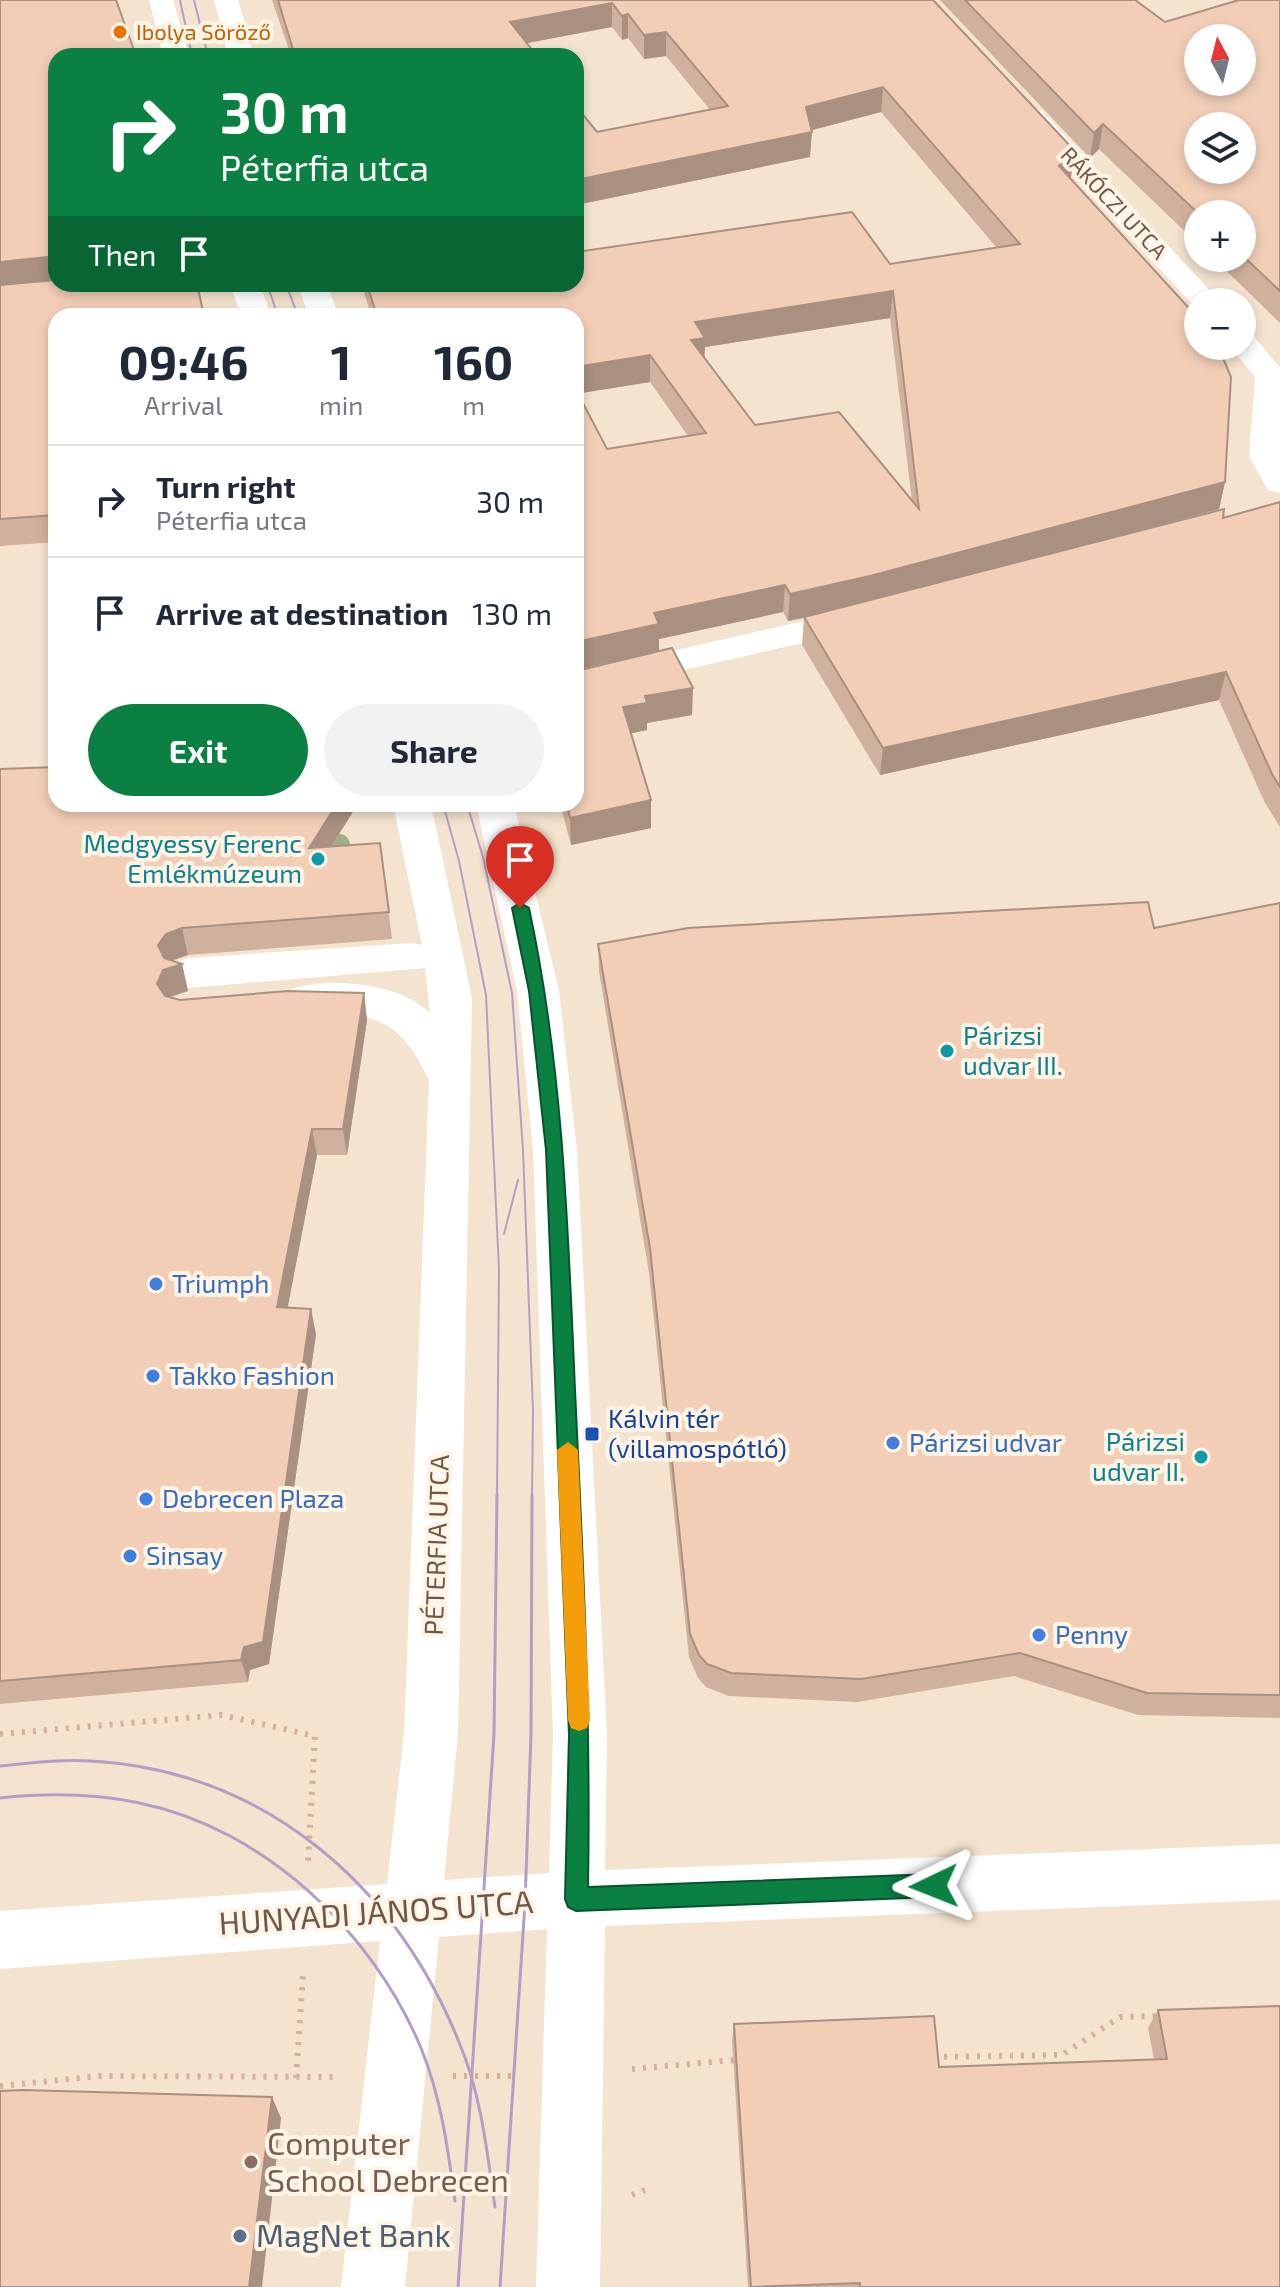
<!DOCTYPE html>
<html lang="en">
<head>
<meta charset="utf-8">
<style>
	body { margin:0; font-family:"Exo 2",sans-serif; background:#f2f2f3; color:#1f2937; height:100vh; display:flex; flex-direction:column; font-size:30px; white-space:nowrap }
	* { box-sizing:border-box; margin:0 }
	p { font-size:26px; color:#747a83 }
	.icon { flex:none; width:44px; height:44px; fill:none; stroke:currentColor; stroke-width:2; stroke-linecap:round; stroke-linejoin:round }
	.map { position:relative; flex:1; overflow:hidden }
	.drawer { position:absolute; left:48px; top:308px; width:536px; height:504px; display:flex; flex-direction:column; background:#fff; border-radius:24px; box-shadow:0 4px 12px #0003 }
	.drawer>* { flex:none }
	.guide { position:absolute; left:48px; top:48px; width:536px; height:244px; border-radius:24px; box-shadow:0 4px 12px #0003; background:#0b8043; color:#fff; overflow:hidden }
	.needle { width:52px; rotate:353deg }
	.controls { position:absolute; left:1184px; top:24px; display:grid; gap:16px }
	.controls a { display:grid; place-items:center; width:72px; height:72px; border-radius:50%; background:#fff; box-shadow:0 4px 12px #0003; font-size:40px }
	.pin { position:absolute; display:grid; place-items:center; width:68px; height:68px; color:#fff; margin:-82px -34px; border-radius:50% 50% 50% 0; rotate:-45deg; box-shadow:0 0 8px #0007 }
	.pin .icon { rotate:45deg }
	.me { position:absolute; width:88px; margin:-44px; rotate:268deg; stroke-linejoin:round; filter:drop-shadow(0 0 6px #0008) }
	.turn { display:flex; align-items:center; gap:28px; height:168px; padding:0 40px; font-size:36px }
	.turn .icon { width:104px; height:104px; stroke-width:2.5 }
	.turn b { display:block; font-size:56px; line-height:68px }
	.then { display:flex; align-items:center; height:76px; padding:0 40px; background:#0003; gap:16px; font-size:30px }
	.eta { display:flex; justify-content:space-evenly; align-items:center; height:136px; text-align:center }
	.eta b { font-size:48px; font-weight:700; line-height:56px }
	.cta { display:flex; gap:16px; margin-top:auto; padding:16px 40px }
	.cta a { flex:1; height:92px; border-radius:48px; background:#0b8043; color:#fff; font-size:32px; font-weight:700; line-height:92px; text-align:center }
	.cta a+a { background:#f2f2f3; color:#1f2937 }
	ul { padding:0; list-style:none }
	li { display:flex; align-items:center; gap:24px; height:112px; padding:0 40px; border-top:2px solid #e0e1e3 }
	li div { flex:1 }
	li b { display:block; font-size:30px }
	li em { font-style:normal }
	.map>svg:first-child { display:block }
	.residential { fill:#f4e3ce; fill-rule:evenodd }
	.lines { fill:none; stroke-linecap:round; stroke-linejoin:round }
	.path { stroke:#d6b19a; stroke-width:6; stroke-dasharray:3 8; stroke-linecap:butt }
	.minor { fill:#fff; fill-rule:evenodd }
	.tram-far1 { stroke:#b39fc5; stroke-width:2 }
	.tram { stroke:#b39fc5; stroke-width:3 }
	.tree { fill:#9daf87 }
	.wall { fill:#d0b19d; fill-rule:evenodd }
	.shaded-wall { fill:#a99080 }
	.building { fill:#f2ceb7; stroke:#a99080; stroke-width:2; fill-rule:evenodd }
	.route { fill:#0b8043; stroke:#07532c; stroke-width:2 }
	.slow { fill:#f59e0b }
	.food-dot { fill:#e8710a; stroke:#fff5e6; stroke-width:3 }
	.culture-dot { fill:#0f9aa8; stroke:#fff5e6; stroke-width:3 }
	.shop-dot { fill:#3f7fe0; stroke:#fff5e6; stroke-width:3 }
	.transit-dot { fill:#1a4fb4; stroke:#fff5e6; stroke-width:3 }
	.education-dot { fill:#8d6e63; stroke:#fff5e6; stroke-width:3 }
	.service-dot { fill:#5c6f8a; stroke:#fff5e6; stroke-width:3 }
	.labels { text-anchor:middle; stroke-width:8; stroke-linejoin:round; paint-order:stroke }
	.far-food-label { font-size:22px; fill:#c56008; stroke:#fff5e6; text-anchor:start }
	.far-street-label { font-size:22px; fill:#735647; stroke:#fff5e6 }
	.culture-label { font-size:26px; fill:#0d838f; stroke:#fff5e6; text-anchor:end }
	.shop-label { font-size:26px; fill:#366cbe; stroke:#fff5e6; text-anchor:start }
	.transit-label { font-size:26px; fill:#164399; stroke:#fff5e6; text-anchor:start }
	.street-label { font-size:26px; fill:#735647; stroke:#fff5e6 }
	.near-street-label { font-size:32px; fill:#735647; stroke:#fff5e6 }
	.near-education-label { font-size:32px; fill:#785e54; stroke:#fff5e6; text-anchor:start }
	.near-service-label { font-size:32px; fill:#4e5e75; stroke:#fff5e6; text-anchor:start }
</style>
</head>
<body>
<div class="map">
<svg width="1280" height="2287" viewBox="0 0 1280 2287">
	<rect width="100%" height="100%" fill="#fcf1df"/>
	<path class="residential" d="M0,0H1280V2287H0ZM1198,38H1242V82H1198ZM56,56H576V284H56ZM1198,126H1242V170H1198ZM1198,214H1242V258H1198ZM1198,302H1242V346H1198ZM56,316H576V804H56Z"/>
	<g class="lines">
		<g class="path">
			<polyline points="0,1734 222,1715 315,1736 308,1861"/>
			<polyline points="933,2057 1062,2055 1120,2017 1159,2016"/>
			<polyline points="632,2069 734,2060"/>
			<polyline points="453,2076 515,2076"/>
			<polyline points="296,2078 303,1975"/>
			<polyline points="0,2086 99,2076 335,2077"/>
			<polyline points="632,2195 645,2190"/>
		</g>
		<g class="minor">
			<polygon points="149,0 173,0 189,56 163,56"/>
			<polygon points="214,0 238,0 254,56 228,56"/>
			<polygon points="1032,108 1041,110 1221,302 1198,302 1196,308 1023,122 1019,116 1023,110"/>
			<polygon points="230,284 260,284 271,316 241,316"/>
			<polygon points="297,284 327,284 339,316 309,316"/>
			<polygon points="1242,332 1253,335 1280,368 1280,493 1268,490 1249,456 1255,377 1230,346 1242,346"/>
			<polygon points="860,608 872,611 877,619 872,627 576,695 576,673"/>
			<path d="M393,804H431L472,998L458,1734L444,1880L549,1873L553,1735L533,1150L517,991L476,804H514L559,991L577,1150L607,1735L605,1870L1280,1844V1900L605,1926L600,2287H536L547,1929L439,1937L405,2287H341L380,1941L0,1969V1911L387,1884L404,1734L429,1080C406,1033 388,1015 334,1014C318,1014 305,1015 290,1011L284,1000L290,989C332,977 397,982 430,1013L425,968L188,988L173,983L167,973L173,963L188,958L412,943L422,945Z"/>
		</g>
		<g class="tram-far1">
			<polyline points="180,0 192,56"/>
			<polyline points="194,0 208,56"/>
			<polyline points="267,284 278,316"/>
			<polyline points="286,284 298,316"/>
			<polyline points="443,804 459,861 486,995 499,1270 497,1496"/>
			<polyline points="467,804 483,857 512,993 523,1150 533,1411 532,1496"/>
			<polyline points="504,1234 518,1180"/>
		</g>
		<g class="tram">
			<path d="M0,1766C30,1763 60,1759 91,1761C265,1771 395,1884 459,2042C481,2094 487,2151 495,2207"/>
			<path d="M0,1798C47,1793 92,1793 139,1803C264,1828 373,1932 421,2048C441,2097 448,2149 455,2201"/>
			<polyline points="458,2287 494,1734 497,1494"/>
			<polyline points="500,2287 525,1903 531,1735 532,1494"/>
		</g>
	</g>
	<circle class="tree" cx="339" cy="845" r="11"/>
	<g class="wall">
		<polygon points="0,0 56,56 56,542 0,546"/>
		<path d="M272,0H933L1075,151L1070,177L1225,482L1219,509L1099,541L1223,518L1280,502V827L1264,801L1219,700L880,775L802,645L804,618L788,621L783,612L659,639L576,670V316H371L362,284H576L890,264L997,248L881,112L811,130L810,157L576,205V106L597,132L710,110L666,56L644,59L628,38L622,40L612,27L527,43L537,56H291ZM890,318L912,501L755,425L704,358L705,347ZM650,382L688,436L607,449L578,393Z"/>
		<polygon points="940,0 1135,0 1165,22 1280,0 1280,323 1213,258 1242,258 1242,214 1198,214 1198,244 1099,149 1090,158"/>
		<polygon points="576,671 692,715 647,723 647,730 630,733 651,800 651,828 571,845 560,804 576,804"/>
		<polygon points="0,769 356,807 331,847 380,843 392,939 188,955 172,961 182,964 188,991 169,998 180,1000 364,993 367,1020 347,1155 317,1155 287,1308 316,1334 269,1664 250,1670 248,1682 0,1704"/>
		<polygon points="1280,903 1280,1718 1138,1715 1014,1676 857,1702 729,1696 706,1687 698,1678 689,1657 649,1273 599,971 598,944 1154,928"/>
		<polygon points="1158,2010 1280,2287 748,2287 732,2041 734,2024 939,2067 1154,2059 1148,2028"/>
	</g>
	<g class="shaded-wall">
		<polygon points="612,3 612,27 511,46 510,22"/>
		<polygon points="628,14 628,38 622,40 622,16"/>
		<polygon points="666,32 666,56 644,59 644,35"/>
		<polygon points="883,87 881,112 805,132 806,107"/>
		<polygon points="1103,124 1099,149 1090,158 1094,133"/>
		<polygon points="812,132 810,157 576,205 576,180"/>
		<polygon points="1075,151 1071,177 1056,191 1059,166"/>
		<polygon points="56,256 56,282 0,288 0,262"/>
		<polygon points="893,291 890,318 705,347 704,364 691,340 695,322"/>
		<polygon points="650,355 650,382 576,394 576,367"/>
		<polygon points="1225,482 1219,509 867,603 788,621 790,594"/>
		<polygon points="785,585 783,612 659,639 659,651 576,670 576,642 654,613"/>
		<polygon points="1226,672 1219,700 880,775 883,748"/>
		<polygon points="693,688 692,715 647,723 647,730 623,735 623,707 645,696"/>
		<polygon points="651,800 651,828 571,845 570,818"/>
		<polygon points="337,804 355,804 356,807 313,875 309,848"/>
		<polygon points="182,928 188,955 172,960 166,969 182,964 188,991 169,997 163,1010 157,984 158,945 166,934"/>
		<polygon points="364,993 367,1020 347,1155 343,1129"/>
		<polygon points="312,1129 317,1155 283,1332 277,1307"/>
		<polygon points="311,1309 316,1334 269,1664 250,1670 248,1682 241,1660"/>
		<polygon points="272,2097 281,2118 262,2287 249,2287"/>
	</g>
	<g class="building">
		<polygon points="0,0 116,0 136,56 56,56 56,256 0,262"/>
		<path d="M278,0H933L1075,151L1059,166L1198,318V346H1218L1231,377L1225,482L870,576L790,594L785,585L654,613L659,624L576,642V390L607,449L706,433L650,355L576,367V316H377L367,284H576V252L852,212L890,264L1020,244L883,87L806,107L812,132L576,180V106L597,132L728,106L666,32L644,35L628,14L622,16L612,3L510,22L537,56H295ZM893,291L919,509L839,412L755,425L691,340L705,338L695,322Z"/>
		<path d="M965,0H1135L1165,22L1239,0H1280V291L1242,255V214H1199L1103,124L1094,133ZM1198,38H1242V82H1198ZM1198,126H1242V170H1198Z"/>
		<polygon points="56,280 56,284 197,284 204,316 56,316 56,515 0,519 0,285"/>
		<polygon points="1280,502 1280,787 1272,774 1226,672 883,748 804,617 1224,509 1223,518"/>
		<polygon points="672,648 693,688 645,696 647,703 623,707 651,800 570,818 567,804 576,804 576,671"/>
		<polygon points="56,767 56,804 337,804 309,848 380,843 389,912 182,928 166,934 158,945 164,958 182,964 163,970 157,984 165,996 180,1000 288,991 364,993 343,1129 312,1129 277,1307 311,1309 263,1642 244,1647 241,1660 0,1681 0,769"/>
		<polygon points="1148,902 1154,928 1280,903 1280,1695 1147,1693 1020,1653 861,1679 731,1673 707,1664 699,1655 690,1634 650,1248 598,944 688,928"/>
		<polygon points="1280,2006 1280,2287 860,2287 860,2283 751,2287 734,2024 934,2016 939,2067 1167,2059 1158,2010"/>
		<polygon points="23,2090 272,2097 249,2287 0,2287 0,2091"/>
	</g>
	<path class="route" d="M520,903L529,908C563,1067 568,1228 575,1390C583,1557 591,1720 588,1887L934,1874L942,1877L945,1886L942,1894L934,1897L576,1911L568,1907L565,1899L569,1735L546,1150L529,991L512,908Z"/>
	<polygon class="slow" points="568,1442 578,1450 590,1720 587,1728 579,1731 571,1728 568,1720 557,1450"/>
	<circle class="food-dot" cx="120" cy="32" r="8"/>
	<g class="culture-dot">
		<circle cx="318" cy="859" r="8"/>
		<circle cx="947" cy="1051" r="8"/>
		<circle cx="1201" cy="1457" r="8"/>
	</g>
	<g class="shop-dot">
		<circle cx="156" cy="1284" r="8"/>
		<circle cx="153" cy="1376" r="8"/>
		<circle cx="893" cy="1443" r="8"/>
		<circle cx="146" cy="1499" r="8"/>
		<circle cx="130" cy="1556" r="8"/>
		<circle cx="1039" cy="1635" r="8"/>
	</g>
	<rect class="transit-dot" x="584" y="1426" width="16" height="16" rx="4"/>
	<circle class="education-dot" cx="251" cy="2162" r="8"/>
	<circle class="service-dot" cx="240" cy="2236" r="8"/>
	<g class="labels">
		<g class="far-food-label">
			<text x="136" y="40">Ibolya Söröző</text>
		</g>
		<g class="far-street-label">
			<text transform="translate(1114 203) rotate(47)" y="8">RÁKÓCZI UTCA</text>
		</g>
		<g class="culture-label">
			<text x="302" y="853">Medgyessy Ferenc<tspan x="302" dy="30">Emlékmúzeum</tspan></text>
			<text x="963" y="1045" text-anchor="start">Párizsi<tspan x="963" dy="30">udvar III.</tspan></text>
			<text x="1185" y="1451">Párizsi<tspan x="1185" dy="30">udvar II.</tspan></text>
		</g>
		<g class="shop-label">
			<text x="172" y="1293">Triumph</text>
			<text x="169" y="1385">Takko Fashion</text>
			<text x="909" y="1452">Párizsi udvar</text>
			<text x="162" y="1508">Debrecen Plaza</text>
			<text x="146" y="1565">Sinsay</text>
			<text x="1055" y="1644">Penny</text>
		</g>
		<g class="transit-label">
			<text x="608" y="1428">Kálvin tér<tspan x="608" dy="30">(villamospótló)</tspan></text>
		</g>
		<g class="street-label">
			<text transform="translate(437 1545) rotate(-88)" y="9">PÉTERFIA UTCA</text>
		</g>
		<g class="near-street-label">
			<text transform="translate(376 1913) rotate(-4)" y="11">HUNYADI JÁNOS UTCA</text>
		</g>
		<g class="near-education-label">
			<text x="267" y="2155">Computer<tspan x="267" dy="37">School Debrecen</tspan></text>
		</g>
		<g class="near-service-label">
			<text x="256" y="2247">MagNet Bank</text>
		</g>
	</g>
</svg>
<div class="controls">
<a><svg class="needle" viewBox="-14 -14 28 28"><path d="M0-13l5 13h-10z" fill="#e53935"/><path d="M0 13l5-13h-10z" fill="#747a83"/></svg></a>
<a><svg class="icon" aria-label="layers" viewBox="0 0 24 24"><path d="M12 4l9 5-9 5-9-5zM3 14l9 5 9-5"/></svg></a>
<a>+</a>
<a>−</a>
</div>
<div class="pin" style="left:520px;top:908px;background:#d93025"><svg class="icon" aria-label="arrive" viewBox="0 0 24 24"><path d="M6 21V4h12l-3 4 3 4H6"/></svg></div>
<svg class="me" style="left:934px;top:1886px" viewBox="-20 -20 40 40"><path d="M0-17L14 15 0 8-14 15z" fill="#0b8043" stroke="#fff" stroke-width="4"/></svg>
<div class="guide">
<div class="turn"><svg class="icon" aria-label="right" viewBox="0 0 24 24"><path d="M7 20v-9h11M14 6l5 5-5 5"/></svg><div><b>30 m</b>Péterfia utca</div></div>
<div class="then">Then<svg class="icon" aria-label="arrive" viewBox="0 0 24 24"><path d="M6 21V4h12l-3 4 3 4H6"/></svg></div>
</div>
<section class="drawer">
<div class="eta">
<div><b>09:46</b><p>Arrival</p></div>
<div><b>1</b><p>min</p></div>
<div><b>160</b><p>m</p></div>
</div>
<ul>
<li><svg class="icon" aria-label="right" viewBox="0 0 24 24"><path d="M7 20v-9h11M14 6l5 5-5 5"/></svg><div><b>Turn right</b><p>Péterfia utca</p></div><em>30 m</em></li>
<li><svg class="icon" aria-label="arrive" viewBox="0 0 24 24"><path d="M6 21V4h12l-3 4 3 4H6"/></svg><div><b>Arrive at destination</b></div><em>130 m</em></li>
</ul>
<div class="cta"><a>Exit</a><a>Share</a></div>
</section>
</div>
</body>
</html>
